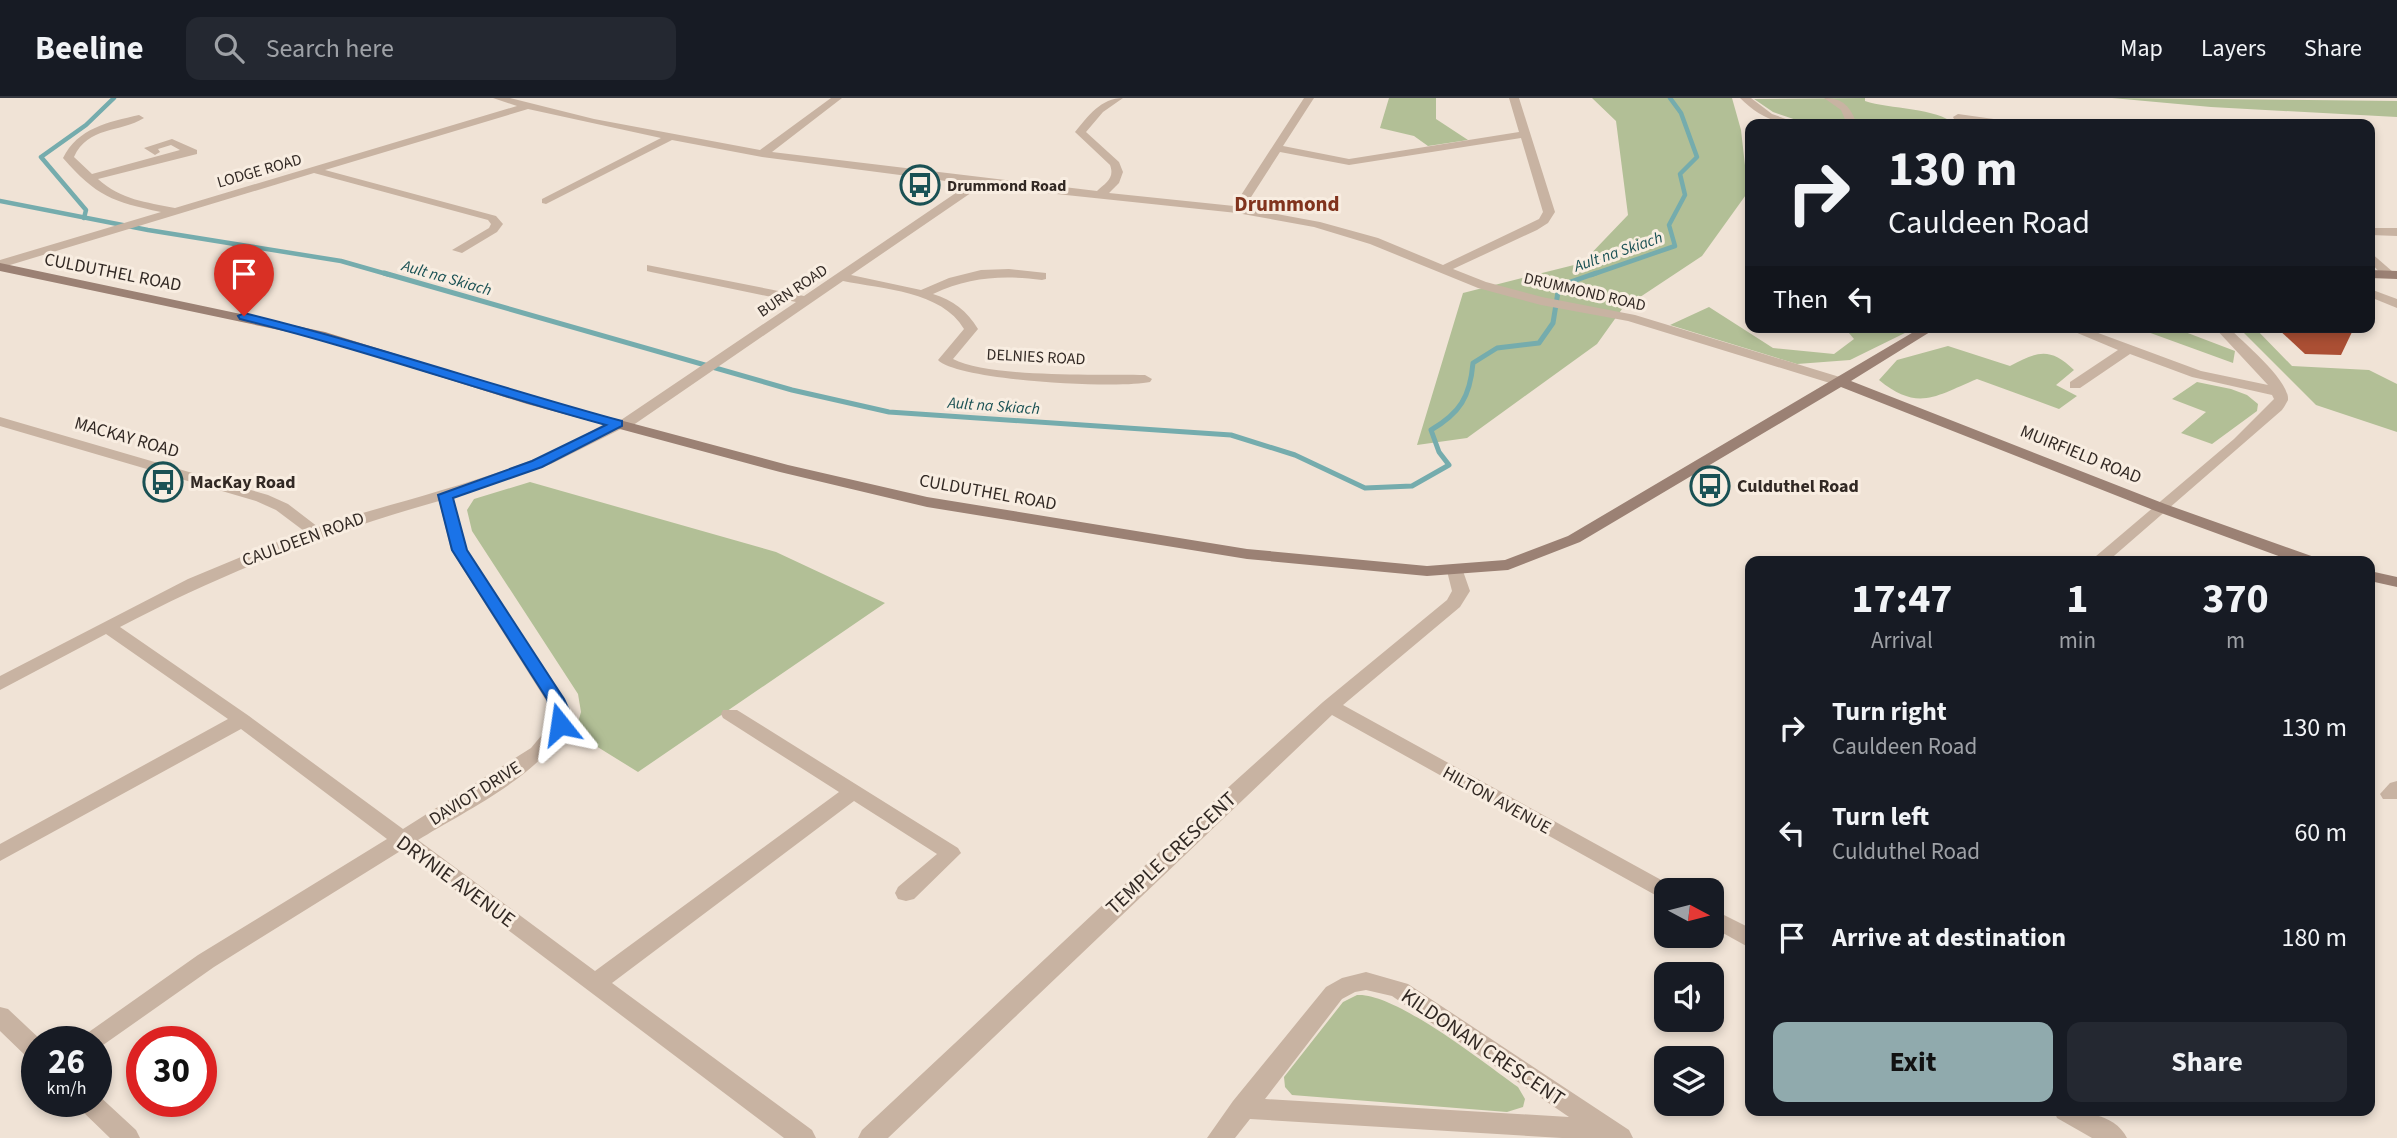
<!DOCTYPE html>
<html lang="en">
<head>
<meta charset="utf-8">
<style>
	body { margin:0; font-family:"Source Sans 3",sans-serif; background:#242831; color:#f1f3f6; height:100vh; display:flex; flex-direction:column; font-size:26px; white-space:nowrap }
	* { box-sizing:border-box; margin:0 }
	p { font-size:23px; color:#9ea1a6 }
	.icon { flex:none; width:38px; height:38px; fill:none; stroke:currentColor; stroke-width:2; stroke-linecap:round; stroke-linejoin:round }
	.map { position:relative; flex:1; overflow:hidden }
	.sheet { position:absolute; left:1745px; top:458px; width:630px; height:560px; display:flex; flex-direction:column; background:#171b24; border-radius:14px; box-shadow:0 4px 10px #0003 }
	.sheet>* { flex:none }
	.guide { position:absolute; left:1745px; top:21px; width:630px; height:214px; border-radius:14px; box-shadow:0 4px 10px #0003; background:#171b24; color:#f1f3f6; overflow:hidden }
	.needle { width:46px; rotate:97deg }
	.buttons { position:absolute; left:1654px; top:780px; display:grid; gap:14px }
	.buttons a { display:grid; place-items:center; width:70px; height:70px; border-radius:14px; background:#171b24; box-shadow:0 4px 10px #0003; font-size:35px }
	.speed { position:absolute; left:21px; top:928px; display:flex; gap:14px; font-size:35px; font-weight:700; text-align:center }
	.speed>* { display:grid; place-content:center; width:91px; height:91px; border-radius:50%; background:#171b24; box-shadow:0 4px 10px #0003; line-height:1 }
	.speed small { font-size:18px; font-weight:400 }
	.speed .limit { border:10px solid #d22; background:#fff; color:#111 }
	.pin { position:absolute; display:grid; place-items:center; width:60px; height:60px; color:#fff; margin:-72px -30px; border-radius:50% 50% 50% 0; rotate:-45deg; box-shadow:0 0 7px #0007 }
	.pin .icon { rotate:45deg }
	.me { position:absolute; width:77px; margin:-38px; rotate:345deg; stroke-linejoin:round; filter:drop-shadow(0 0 5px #0008) }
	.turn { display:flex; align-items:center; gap:24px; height:147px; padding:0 28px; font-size:32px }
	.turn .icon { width:91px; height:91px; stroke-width:2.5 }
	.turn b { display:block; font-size:49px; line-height:60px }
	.then { display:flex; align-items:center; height:66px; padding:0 28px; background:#0003; gap:14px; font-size:26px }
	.eta { display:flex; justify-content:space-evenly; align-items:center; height:119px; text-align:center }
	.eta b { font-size:42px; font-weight:700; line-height:49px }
	.action { display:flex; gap:14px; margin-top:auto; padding:14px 28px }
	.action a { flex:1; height:80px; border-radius:14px; background:#90aaad; color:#111; font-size:28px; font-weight:700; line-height:80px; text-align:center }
	.action a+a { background:#242831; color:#f1f3f6 }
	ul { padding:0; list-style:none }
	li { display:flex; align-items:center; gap:21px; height:105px; padding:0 28px }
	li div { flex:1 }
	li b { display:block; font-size:26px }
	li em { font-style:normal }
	header { display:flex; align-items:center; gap:42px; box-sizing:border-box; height:98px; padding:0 35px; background:#171b24; border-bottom:2px solid #363941 }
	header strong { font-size:33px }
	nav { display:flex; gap:38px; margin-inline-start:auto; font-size:24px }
	.search { width:490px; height:63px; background:#242831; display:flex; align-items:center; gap:18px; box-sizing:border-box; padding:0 24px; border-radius:14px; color:#9ea1a6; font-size:26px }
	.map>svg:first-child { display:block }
	.green { fill:#b2bf96 }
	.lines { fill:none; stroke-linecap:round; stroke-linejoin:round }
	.stream-far1 { stroke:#75acad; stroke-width:4.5 }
	.stream { stroke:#75acad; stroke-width:5 }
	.street { fill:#c8b3a2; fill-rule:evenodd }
	.secondary { fill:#9b8174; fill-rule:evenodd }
	.wall { fill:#ab4f34 }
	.building { fill:#c75c3d; stroke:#8b402b; stroke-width:2 }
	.route { fill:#1a73e8; stroke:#114b97; stroke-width:2 }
	.labels { text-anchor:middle; stroke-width:6; stroke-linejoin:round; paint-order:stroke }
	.far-street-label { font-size:16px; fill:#322924; stroke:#f8ede1 }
	.far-poi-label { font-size:16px; font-weight:bold; fill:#322924; stroke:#f8ede1; text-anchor:start }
	.far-water-label { font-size:16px; font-style:italic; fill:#1a5154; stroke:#f8ede1 }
	.street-label { font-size:18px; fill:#322924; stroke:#f8ede1 }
	.poi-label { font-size:18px; font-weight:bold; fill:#322924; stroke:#f8ede1; text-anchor:start }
	.far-district-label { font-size:21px; font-weight:bold; fill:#81331d; stroke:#f8ede1 }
	.near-street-label { font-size:21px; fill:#322924; stroke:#f8ede1 }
</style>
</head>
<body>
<header>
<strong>Beeline</strong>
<div class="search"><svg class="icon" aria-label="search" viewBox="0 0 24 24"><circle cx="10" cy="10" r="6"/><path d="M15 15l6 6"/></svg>Search here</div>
<nav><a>Map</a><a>Layers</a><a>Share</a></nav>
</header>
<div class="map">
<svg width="2397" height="1040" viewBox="0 0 2397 1040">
	<rect width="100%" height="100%" fill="#f0e3d6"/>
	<g class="green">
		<polygon points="1389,0 1436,0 1436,21 1468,42 1428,48 1414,38 1380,30"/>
		<polygon points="1592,0 1732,0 1741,32 1748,94 1702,158 1622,211 1597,246 1467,340 1417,347 1463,195 1582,165 1628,117 1616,23"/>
		<path d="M1865,0V3C1889,11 1938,10 1954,26H1808L1773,14L1754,1Z"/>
		<polygon points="2112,0 2397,3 2397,19 2211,9"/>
		<polygon points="1709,209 1773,250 1834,256 1854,241 1844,229 1900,229 1909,233 1850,262 1797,266 1670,227"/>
		<polygon points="2134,229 2172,229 2235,253 2233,265"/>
		<polygon points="2238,229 2254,229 2292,268 2369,272 2397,286 2397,334 2316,307"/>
		<path d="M1948,248L2010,268C2038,253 2050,249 2074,272L2056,287L2077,298L2059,311L1977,281C1936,298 1918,314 1879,282L1897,262Z"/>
		<polygon points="2197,284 2231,291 2247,297 2258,306 2257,313 2212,346 2181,335 2206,314 2172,301"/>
		<polygon points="530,384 776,454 885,505 638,674 575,635 581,614 578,596 472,433 467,412 474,401"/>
		<path d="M1357,897C1395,894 1484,965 1518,989L1525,1001L1523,1009L1507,1014L1292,997L1285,989L1284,979L1343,904Z"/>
	</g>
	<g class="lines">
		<g class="stream-far1">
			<polyline points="0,103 148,132 341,163 390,177"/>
			<polyline points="84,120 86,112 41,59 86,27 114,0"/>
			<polyline points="1591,177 1675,148 1669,127 1685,97 1680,76 1697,59 1681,15 1670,0"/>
		</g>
		<path class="stream" d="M384,175L792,292L889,314L1231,337L1295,357L1365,390L1412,388L1449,367L1439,354L1431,332C1460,315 1470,299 1473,265L1497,250L1539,245L1553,225L1559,188L1596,175"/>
		<g class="street">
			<path d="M493,0H510L594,21L760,52L831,0H842L772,54L1097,93C1106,85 1115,80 1110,67L1075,34C1088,18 1101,0 1123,0L1103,14L1086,34L1119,64L1123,74L1119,85L1109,95L1234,108L1304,0H1314L1283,48L1349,61L1519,34L1509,0H1519L1555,114L1548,125L1537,132L1453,171L1486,184L1542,199L1635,217L1843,280L1845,283L1838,287L1833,286L1628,223L1541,207L1478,190L1370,146L1314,129L1237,115L981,88L851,177L921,192L949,180L981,172L1009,171L1046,175V181L1042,182C1002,177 970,179 933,196C953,202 967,213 978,231L953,261C989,280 1101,276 1145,277L1152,281L1150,284C1119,291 958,283 938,262L964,231C942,193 882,191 843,183L629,330L621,331L551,366L453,399L467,452L570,612C562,668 464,713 418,742L595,873L839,694L723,620L721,616L723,612H737L958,750L961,755L914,801L906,803L898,801L895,795L898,789L937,756L854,703L612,885L812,1032L816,1040H784L402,752L214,869L96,952V943H82L86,936L198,857L387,741L241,631L0,763V746L228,621L106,536L0,592V578L188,481L304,433L276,412L256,403L0,328V319L268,397L288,406L318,429C400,402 485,384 563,349C580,342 603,322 621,322L796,204L651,174L647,173V167L804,198L969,86L762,59L672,42L546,106L542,105V101L661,40L528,11L325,72L496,118L503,126L497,134L462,155L452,152L489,130L491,126L488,122L314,75L0,170V162L161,114C113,104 96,98 63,60C78,30 108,24 139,17L144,20C120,35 88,28 74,59L92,76L180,52L171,47L158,51L160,54L155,57L144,50L172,41L197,52V56L98,81C121,102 146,104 175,110L517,8ZM1521,40L1543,114L1539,121L1443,167L1378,140L1320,124L1244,110L1280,54L1349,67ZM439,403L451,452L552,612L546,632L531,650L403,731L249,618L120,529C224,474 326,435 439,403Z"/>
			<path d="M1740,0H1751L1772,16L1800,26C1776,27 1757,17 1740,0Z"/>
			<path d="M1824,0C1844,0 1850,9 1857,26H1847L1841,12Z"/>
			<polygon points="1958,16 2008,23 2013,26 1988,26 1954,21 1953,19"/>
			<polygon points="2370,130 2397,130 2397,138 2370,137"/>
			<polygon points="2370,154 2393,174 2393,180 2385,180 2370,164"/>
			<polygon points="2370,191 2397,201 2397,210 2370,199"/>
			<path d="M2063,229H2082L2201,273L2268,287L2214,229H2228C2243,244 2290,283 2288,302C2287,304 2283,311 2282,312L2107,464H2089L2234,341L2274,301L2272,297L2192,279L2130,256L2080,290H2070V284L2118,252Z"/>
			<polygon points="1455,468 1463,473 1470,493 1460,509 1343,607 1674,789 1676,793 1666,793 1666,803 1332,617 888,1040 858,1040 862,1032 1232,686 1323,604 1447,502 1452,493 1447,473"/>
			<polygon points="2397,683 2397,701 2383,701 2380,696 2390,685"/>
			<polygon points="1712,811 1750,830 1750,850 1712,829"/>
			<path d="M1366,874L1408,886L1629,1032L1633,1040H1562L1250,1021L1235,1040H1207L1233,1003L1326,889L1342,880ZM1366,892L1392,898L1569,1019L1265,1001L1342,901L1355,894Z"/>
			<polygon points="0,909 8,911 42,943 37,943 37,964 29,961 0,933"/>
			<polygon points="97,996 136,1032 140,1040 110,1040 79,1010 76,1003 96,1003"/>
			<path d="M2054,1013C2078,1013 2114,1014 2127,1040H2092L2057,1020Z"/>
		</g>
		<g class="secondary">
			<polygon points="0,165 325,234 537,300 788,367 927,399 1247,451 1427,468 1505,462 1568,438 1922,229 1938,229 1851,283 2165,406 2317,460 2319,464 2295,464 2153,412 1841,289 1580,444 1508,472 1427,478 1247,461 927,409 780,374 527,306 317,240 0,173"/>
			<polygon points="2370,172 2397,173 2397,181 2370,180"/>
			<polygon points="2370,473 2397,479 2397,489 2370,483"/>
		</g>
	</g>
	<polygon class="wall" points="2276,229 2346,229 2352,234 2341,257 2305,256"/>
	<polygon class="building" points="2312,229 2346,229 2352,234 2316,233"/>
	<path class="route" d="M244,215C372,246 496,289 622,323V328L542,369L453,400L467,452L564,601L569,612L566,630H554L547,601L452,452L438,397L532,363L606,327C483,294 363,251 240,221L238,218Z"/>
	<defs>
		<g id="bus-ring" transform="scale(2.0125)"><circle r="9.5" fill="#f8ede1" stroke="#1a5154" stroke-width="1.5"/><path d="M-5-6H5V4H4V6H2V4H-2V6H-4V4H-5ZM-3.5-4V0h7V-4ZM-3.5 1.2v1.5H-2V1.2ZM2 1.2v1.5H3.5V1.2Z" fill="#1a5154"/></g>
	</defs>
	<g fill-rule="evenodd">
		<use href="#bus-ring" x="920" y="87"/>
		<use href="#bus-ring" x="163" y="384"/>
		<use href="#bus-ring" x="1710" y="388"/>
	</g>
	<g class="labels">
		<g class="far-street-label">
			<text transform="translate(259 72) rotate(-16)" y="6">LODGE ROAD</text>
			<text transform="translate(792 192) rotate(-34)" y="6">BURN ROAD</text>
			<text transform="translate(1585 193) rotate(13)" y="6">DRUMMOND ROAD</text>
			<text transform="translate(1036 258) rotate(3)" y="6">DELNIES ROAD</text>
		</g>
		<g class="far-poi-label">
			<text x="947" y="93">Drummond Road</text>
		</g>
		<g class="far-water-label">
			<text transform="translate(1618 153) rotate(-19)" y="6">Ault na Skiach</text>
			<text transform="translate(447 179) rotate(16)" y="6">Ault na Skiach</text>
			<text transform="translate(994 307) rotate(4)" y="6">Ault na Skiach</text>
		</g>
		<g class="street-label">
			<text transform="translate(113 174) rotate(11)" y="6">CULDUTHEL ROAD</text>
			<text transform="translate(127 339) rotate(16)" y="6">MACKAY ROAD</text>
			<text transform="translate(2081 356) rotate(22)" y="6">MUIRFIELD ROAD</text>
			<text transform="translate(988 394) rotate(10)" y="6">CULDUTHEL ROAD</text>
			<text transform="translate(303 441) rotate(-20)" y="6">CAULDEEN ROAD</text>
			<text transform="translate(475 695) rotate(-32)" y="6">DAVIOT DRIVE</text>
			<text transform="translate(1497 702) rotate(29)" y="6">HILTON AVENUE</text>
		</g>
		<g class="poi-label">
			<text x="190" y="390">MacKay Road</text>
			<text x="1737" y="394">Culduthel Road</text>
		</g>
		<g class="far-district-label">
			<text x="1287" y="113">Drummond</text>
		</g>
		<g class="near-street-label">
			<text transform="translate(1171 755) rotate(-43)" y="7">TEMPLE CRESCENT</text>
			<text transform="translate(456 783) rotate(36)" y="7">DRYNIE AVENUE</text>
			<text transform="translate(1483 949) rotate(34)" y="7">KILDONAN CRESCENT</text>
		</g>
	</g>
</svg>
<div class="buttons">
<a><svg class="needle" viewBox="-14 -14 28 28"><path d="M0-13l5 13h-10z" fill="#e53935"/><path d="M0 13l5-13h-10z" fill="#9ea1a6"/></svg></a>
<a><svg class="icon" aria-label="sound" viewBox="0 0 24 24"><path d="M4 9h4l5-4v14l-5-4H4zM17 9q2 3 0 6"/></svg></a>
<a><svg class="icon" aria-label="layers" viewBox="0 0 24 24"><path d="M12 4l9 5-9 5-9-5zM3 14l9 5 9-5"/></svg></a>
</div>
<div class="speed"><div>26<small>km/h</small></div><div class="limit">30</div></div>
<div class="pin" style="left:244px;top:218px;background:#d93025"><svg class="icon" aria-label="arrive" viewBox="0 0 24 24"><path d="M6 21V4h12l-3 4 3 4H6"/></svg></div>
<svg class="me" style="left:560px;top:626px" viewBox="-20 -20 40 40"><path d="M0-17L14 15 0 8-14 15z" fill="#1a73e8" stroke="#fff" stroke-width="4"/></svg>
<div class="guide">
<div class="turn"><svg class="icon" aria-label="right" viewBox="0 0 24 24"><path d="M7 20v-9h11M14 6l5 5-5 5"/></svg><div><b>130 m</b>Cauldeen Road</div></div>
<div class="then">Then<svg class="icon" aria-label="left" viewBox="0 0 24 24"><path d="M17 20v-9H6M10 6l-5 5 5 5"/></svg></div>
</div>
<section class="sheet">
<div class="eta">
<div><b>17:47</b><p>Arrival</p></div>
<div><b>1</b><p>min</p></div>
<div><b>370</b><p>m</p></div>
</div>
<ul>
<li><svg class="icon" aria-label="right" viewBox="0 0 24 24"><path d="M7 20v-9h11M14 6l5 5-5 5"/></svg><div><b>Turn right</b><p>Cauldeen Road</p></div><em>130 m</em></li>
<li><svg class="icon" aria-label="left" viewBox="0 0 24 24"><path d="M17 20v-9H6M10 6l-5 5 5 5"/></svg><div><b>Turn left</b><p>Culduthel Road</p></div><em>60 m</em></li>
<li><svg class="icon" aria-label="arrive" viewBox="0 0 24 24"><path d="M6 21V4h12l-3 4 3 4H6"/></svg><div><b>Arrive at destination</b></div><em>180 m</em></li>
</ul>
<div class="action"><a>Exit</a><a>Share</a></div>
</section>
</div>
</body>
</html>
